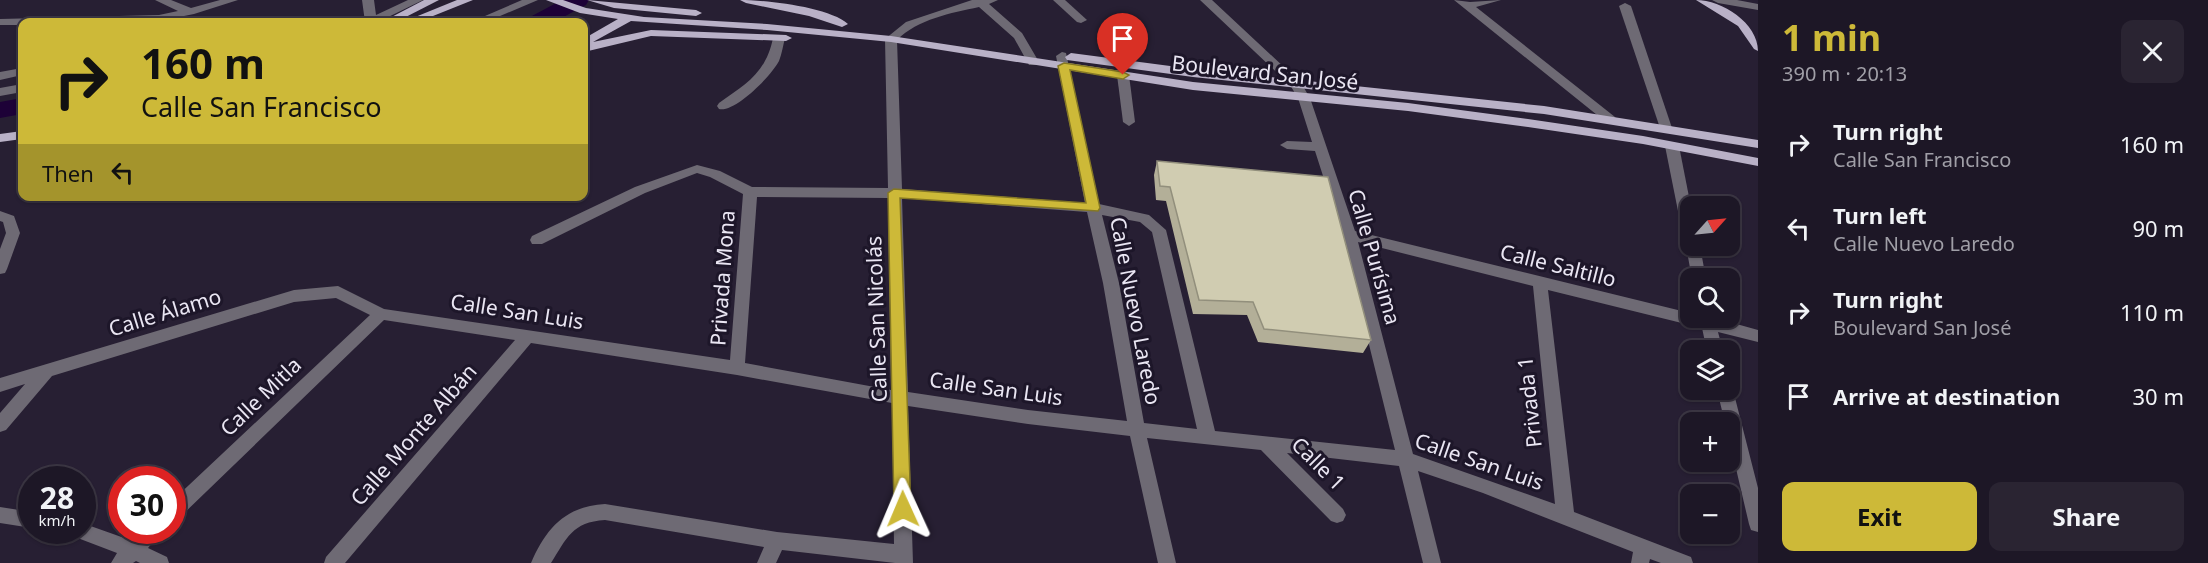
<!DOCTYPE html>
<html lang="en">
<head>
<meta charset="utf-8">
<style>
	body { margin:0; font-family:"Noto Sans",sans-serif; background:#2a2432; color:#f1f3f6; height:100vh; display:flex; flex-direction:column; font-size:22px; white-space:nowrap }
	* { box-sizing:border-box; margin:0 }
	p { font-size:20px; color:#a09fa7 }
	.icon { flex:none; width:33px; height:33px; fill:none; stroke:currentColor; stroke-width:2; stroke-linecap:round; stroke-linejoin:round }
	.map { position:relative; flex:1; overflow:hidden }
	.details { display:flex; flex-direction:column; background:#1d1726; width:450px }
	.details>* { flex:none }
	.guide { position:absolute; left:18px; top:18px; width:570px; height:183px; border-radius:12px; box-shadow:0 2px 4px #0004,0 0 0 2px #3b3643; background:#cdb938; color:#111; overflow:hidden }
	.needle { width:39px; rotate:63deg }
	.fabs { position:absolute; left:1680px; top:196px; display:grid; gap:12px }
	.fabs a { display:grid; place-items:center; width:60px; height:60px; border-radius:12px; background:#1d1726; box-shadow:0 2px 4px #0004,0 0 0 2px #3b3643; font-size:30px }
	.speed { position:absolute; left:18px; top:466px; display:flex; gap:12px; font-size:30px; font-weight:700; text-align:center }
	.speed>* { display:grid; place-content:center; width:78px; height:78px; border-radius:50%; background:#1d1726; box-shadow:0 2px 4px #0004,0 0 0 2px #3b3643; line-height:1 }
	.speed small { font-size:15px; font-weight:400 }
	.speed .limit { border:9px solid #d22; background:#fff; color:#111 }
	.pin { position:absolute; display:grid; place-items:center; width:51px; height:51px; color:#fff; margin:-62px -26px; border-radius:50% 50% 50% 0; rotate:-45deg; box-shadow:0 0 6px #0007 }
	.pin .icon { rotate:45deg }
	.me { position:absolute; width:66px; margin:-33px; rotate:359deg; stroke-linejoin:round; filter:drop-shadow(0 0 4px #0008) }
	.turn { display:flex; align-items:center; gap:21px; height:126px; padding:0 24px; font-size:27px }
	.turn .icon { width:78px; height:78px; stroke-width:2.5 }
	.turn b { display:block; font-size:42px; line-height:51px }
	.then { display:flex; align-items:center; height:57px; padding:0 24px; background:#0003; gap:12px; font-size:22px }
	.round { display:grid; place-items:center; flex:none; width:63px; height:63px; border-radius:12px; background:#2a2432 }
	.head { display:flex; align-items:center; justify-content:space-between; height:102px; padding:0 24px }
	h1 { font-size:36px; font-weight:700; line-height:45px; color:#cdb938 }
	.button { display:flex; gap:12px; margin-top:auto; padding:12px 24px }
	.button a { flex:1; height:69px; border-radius:12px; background:#cdb938; color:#111; font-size:24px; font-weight:700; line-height:69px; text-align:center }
	.button a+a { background:#2a2432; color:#f1f3f6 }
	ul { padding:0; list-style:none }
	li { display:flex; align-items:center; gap:18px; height:84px; padding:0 24px }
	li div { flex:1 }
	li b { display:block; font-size:22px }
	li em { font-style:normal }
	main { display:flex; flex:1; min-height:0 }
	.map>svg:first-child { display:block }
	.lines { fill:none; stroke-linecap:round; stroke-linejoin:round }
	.river { fill:#1d0137; fill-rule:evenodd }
	.minor { fill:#6e6a74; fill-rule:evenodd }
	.major { fill:#b9b1c7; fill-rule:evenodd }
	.wall { fill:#b3af98 }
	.building { fill:#d0ccb1; stroke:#928f7c; stroke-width:1.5 }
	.route { fill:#cdb938; stroke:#857824; stroke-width:1.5 }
	.labels { text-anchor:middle; stroke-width:6; stroke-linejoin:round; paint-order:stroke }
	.street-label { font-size:21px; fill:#eae6f3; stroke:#1d1629 }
</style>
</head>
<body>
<main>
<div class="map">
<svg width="1758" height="563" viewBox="0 0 1758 563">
	<rect width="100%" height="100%" fill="#271f33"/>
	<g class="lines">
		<g class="river">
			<polygon points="562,0 589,0 586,5 554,22 527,22 530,17"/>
			<polygon points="22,98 22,114 0,118 0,102"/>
		</g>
		<g class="minor">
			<polygon points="155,0 171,0 191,8 220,0 238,0 194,14 159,21 22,22 22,25 0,25 0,19 159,15 178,11"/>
			<polygon points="362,0 374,0 376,15 408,0 423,0 378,22 365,22"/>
			<polygon points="522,0 538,0 486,22 471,22"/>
			<path d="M972,0H998L989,4L1022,33L1039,62L1037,65H1029L1014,38L979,7C951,13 918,19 897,40L902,189L1085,203L1056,56L1062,52L1066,53L1099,204L1149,215L1166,230L1215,431L1395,450L1342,235L1315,151L1287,149L1280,145L1287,141L1312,142L1298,98L1290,85L1200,0H1212L1301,83L1310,98L1355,231L1690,313V318H1715L1758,330V342L1718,332L1723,351H1707L1702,328L1548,290L1574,512L1691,557L1693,563H1661L1650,559L1649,563H1631L1633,552L1483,493L1418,471L1441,563H1423L1399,466L1287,453L1343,509L1346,515L1343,521L1337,523L1331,521L1261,450L1147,438L1176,563H1158L1130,436L1028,424L908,406L913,563H895L782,550L776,563H757L764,547L605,520C572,522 567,538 551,563H531C546,528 566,506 605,504L777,532L894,544L892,403L737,375L531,343L345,563H324L326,557L515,340L384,320L178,519L172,521V501L370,315L336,298L294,302L52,376L6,430L0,432V413L25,384L0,392V378L294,290L338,286L384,309L730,360L743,194L710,177L697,173L645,193L542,244H532L530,240L532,236L635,187L697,165L720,171L752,187L888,188L885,39L906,22ZM757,197L888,198L891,390L745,363ZM902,198L1087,212L1103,283L1127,421L1028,410L908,392ZM1102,215L1140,222L1152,232L1197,429L1144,423L1119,283ZM1358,242L1533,286L1555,504L1413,454Z"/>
			<polygon points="1053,0 1065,0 1087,20 1081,23 1077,22"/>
			<polygon points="1454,0 1470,2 1501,0 1476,7 1615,117 1617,120 1615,123 1607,123"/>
			<polygon points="1712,0 1737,0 1758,4 1758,10 1718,3"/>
			<polygon points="1625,3 1631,6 1672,128 1671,131 1666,132 1660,128 1619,6"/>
			<path d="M779,35L785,38C783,46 782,53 779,61C772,75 735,113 719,109L717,106L719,103C746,84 766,73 773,38Z"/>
			<polygon points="22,68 22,75 0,80 0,72"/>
			<polygon points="1123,71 1129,75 1135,122 1129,126 1123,122 1117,75"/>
			<polygon points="22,84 22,92 0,96 0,88"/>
			<polygon points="1672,142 1679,146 1691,207 1690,241 1683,236 1665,146"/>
			<polygon points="0,211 14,216 20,233 7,269 5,273 0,274 0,249 6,233 3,222 0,221"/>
			<polygon points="1688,242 1690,242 1690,246 1700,246 1706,279 1692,279 1686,246"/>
			<polygon points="1730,385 1733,390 1758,488 1758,532 1751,530 1749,524 1730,443 1730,423 1725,423 1717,390 1730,390"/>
			<polygon points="0,507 32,512 32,528 0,523"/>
			<polygon points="82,523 130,540 140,531 162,531 148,548 167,557 169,563 140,563 136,561 133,563 111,563 117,553 75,537 73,531 82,531"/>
		</g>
		<g class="major">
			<polygon points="424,0 439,0 396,22 382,22"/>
			<polygon points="457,0 473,0 418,22 403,22"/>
			<polygon points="546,0 563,0 586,8 644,17 767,24 891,36 1193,82 1408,103 1528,119 1643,136 1758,158 1758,166 1643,144 1528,127 1408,111 1193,90 891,42 767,30 631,21 593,42 651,30 786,35 792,38 786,41 651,36 584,52 584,45 589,43 584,40 585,38 618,19 580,13"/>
			<polygon points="587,0 696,10 702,13 696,16 614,8"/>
			<path d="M740,0C766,0 829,7 848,24L842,27L809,16L746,3Z"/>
			<path d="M1696,0C1722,0 1758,23 1758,51L1754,49L1738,26Z"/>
			<polygon points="1071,53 1193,69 1544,106 1758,140 1758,148 1544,114 1193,77 1067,60 1065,57"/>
			<polygon points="22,131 22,139 0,142 0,134"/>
		</g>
	</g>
	<polygon class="wall" points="1157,161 1371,340 1363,353 1258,342 1247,315 1193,314 1166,201 1156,200 1154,175"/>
	<polygon class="building" points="1157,161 1328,177 1371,340 1264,329 1253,302 1199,300 1170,187 1160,186"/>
	<polygon class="route" points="1064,63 1123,72 1129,75 1123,79 1070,70 1100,208 1098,211 900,198 911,509 908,514 903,517 897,514 894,509 888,193 894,189 1086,203 1058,66"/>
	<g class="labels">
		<g class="street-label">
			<text transform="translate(1265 73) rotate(6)" y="7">Boulevard San José</text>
			<text transform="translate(1374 257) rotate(74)" y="7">Calle Purísima</text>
			<text transform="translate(1558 266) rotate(14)" y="7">Calle Saltillo</text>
			<text transform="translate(723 278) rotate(-86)" y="7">Privada Mona</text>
			<text transform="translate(1135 311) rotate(79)" y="7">Calle Nuevo Laredo</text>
			<text transform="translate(517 312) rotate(9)" y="7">Calle San Luis</text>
			<text transform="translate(165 313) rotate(-17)" y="7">Calle Álamo</text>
			<text transform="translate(877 319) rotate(-92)" y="7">Calle San Nicolás</text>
			<text transform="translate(996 389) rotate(8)" y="7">Calle San Luis</text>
			<text transform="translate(261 397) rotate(-44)" y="7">Calle Mitla</text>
			<text transform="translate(1530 402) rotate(-96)" y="7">Privada 1</text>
			<text transform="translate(414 435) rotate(-49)" y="7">Calle Monte Albán</text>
			<text transform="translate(1479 462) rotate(19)" y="7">Calle San Luis</text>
			<text transform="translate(1318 464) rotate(45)" y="7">Calle 1</text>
		</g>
	</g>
</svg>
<div class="fabs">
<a><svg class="needle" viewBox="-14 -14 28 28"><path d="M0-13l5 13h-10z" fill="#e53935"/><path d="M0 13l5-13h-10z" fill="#a09fa7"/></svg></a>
<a><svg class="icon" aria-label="search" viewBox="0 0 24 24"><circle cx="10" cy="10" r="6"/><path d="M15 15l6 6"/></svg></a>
<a><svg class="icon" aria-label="layers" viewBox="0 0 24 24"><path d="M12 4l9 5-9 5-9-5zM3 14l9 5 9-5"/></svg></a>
<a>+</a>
<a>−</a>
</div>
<div class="speed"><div>28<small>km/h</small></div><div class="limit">30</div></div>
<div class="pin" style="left:1123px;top:75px;background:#d93025"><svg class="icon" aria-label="arrive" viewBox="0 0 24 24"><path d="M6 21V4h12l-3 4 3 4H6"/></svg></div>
<svg class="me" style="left:903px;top:509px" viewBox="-20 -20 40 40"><path d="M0-17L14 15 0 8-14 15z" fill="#cdb938" stroke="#fff" stroke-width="4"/></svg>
<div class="guide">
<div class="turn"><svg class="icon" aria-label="right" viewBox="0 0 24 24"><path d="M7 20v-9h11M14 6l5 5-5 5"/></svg><div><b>160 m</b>Calle San Francisco</div></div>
<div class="then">Then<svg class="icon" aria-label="left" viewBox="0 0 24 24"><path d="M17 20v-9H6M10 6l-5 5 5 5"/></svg></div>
</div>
</div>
<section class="details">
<div class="head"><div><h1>1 min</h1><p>390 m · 20:13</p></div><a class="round"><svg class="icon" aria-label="close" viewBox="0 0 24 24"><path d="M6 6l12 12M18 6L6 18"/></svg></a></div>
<ul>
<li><svg class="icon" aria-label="right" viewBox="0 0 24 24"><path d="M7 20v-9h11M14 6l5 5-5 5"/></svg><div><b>Turn right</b><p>Calle San Francisco</p></div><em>160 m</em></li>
<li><svg class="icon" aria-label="left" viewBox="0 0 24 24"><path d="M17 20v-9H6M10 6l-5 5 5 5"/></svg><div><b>Turn left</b><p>Calle Nuevo Laredo</p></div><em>90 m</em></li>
<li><svg class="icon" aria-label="right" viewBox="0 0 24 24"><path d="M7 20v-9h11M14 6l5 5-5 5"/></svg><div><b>Turn right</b><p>Boulevard San José</p></div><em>110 m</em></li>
<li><svg class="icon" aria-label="arrive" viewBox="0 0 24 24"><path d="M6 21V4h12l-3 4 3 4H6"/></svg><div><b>Arrive at destination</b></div><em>30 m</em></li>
</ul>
<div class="button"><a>Exit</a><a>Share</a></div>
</section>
</main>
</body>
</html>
